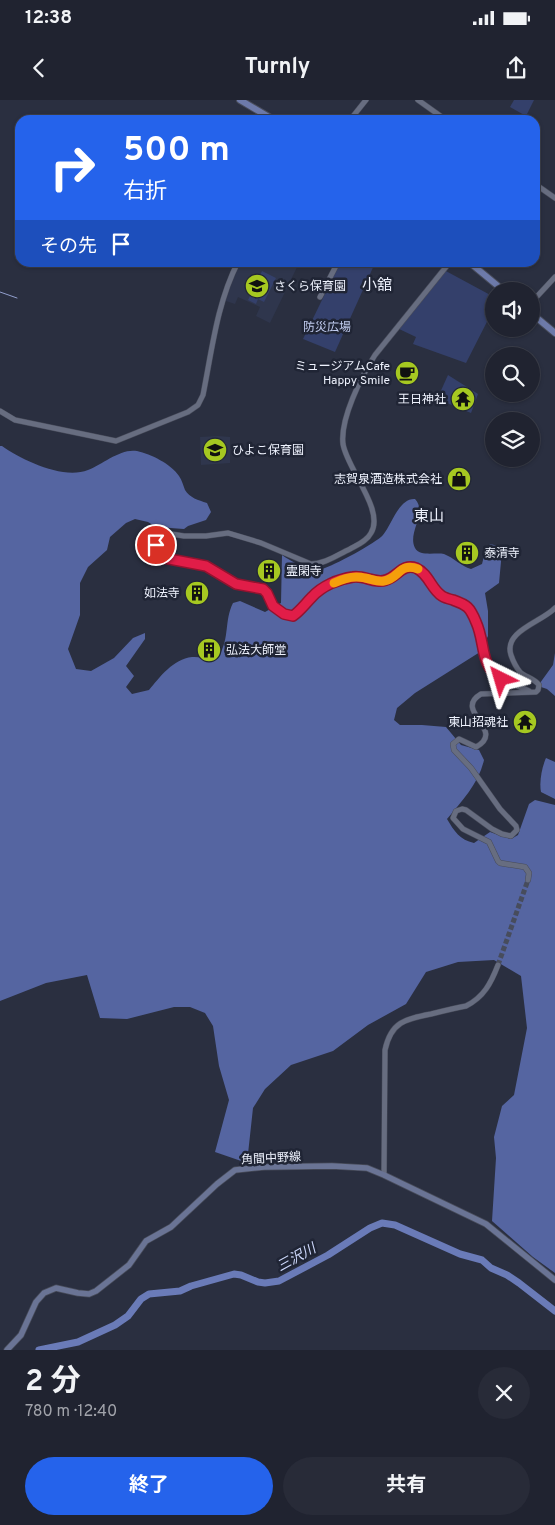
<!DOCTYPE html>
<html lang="ja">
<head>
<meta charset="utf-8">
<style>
	body { margin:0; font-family:Overpass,"Noto Sans JP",sans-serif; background:#282b38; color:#f1f3f6; height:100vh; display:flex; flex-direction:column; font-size:19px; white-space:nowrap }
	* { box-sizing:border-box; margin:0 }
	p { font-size:16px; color:#a2a4ab }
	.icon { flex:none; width:28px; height:28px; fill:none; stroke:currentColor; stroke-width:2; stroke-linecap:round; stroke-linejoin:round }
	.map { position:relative; height:1250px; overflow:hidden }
	.details { display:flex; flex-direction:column; background:#202330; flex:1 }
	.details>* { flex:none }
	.banner { position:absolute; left:15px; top:15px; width:525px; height:152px; border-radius:15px; box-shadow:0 1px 4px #0004,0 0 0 1px #3d404c; background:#2563eb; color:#fff; overflow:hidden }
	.fabs { position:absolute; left:485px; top:182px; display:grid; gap:10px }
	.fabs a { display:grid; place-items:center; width:55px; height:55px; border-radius:50%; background:#202330; box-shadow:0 1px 4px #0004,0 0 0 1px #3d404c; font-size:25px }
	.pin { position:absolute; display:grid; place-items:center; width:42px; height:42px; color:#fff; margin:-21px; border:2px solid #fff; border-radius:50%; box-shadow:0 1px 5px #0007 }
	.me { position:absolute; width:55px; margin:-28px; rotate:320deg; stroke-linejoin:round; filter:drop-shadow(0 0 4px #0008) }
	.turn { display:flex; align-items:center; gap:18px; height:105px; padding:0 25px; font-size:22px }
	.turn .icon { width:65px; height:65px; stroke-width:2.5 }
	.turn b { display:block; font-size:35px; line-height:42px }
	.then { display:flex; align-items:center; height:48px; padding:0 25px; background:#0003; gap:10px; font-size:19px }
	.round { display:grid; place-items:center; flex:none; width:52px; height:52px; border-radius:26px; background:#282b38 }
	.overview { display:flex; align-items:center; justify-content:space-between; height:85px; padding:0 25px }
	h1 { font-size:30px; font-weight:700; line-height:38px }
	.button { display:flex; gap:10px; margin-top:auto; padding:10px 25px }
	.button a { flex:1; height:58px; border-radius:30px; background:#2563eb; color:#fff; font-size:20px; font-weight:700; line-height:58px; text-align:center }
	.button a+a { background:#282b38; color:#f1f3f6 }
	.status { display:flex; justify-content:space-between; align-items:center; height:35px; padding:0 25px; background:#202330; direction:ltr }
	.status svg { height:14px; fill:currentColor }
	header { display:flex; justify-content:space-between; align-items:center; height:65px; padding:0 25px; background:#202330; font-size:22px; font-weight:700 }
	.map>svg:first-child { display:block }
	.built { fill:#2f364d }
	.green { fill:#34406b }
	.forest { fill:#5565a1 }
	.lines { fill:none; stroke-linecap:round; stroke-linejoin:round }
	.stream { stroke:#929fcd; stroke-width:1 }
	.river { stroke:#6a7bb8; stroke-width:7 }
	.tertiary-tunnel { stroke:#474c5c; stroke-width:5; stroke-dasharray:5 2.5; stroke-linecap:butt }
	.tertiary-casing { stroke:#484c5a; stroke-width:6 }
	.secondary-casing { stroke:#484c5a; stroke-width:7 }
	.primary-casing { stroke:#484c5a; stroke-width:8 }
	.tertiary { stroke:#676d80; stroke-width:5 }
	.secondary { stroke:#6a7495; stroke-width:5.5 }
	.primary { stroke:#6d7aaa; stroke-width:6 }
	.route-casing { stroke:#92132f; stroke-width:12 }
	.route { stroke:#e11d48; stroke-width:9 }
	.slow { stroke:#f59e0b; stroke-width:9 }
	.labels { text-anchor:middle; stroke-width:5; stroke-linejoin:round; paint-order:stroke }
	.poi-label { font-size:12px; fill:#eef2fd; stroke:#202535; text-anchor:start }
	.park-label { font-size:12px; fill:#c1ccef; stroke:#202535 }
	.street-label { font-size:12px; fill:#eef2fd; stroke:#202535 }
	.water-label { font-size:14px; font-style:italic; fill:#ced9fc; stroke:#202535 }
	.quarter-label { font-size:15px; fill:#eef2fd; stroke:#202535 }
</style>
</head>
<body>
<div class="status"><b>12:38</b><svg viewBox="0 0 49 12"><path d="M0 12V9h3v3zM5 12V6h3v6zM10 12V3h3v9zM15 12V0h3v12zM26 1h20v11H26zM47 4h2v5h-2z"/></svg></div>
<header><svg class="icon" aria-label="back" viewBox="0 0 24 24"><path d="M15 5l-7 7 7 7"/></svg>Turnly<svg class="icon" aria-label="share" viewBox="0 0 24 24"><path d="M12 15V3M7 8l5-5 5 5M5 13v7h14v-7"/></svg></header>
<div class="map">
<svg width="555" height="1250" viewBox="0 0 555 1250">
	<rect width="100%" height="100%" fill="#2a2f40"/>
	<g class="built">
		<polygon points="270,162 273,164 274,163 299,163 270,223 256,216 260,207 238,197 235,204 223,200 238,163"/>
		<polygon points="218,336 230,337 230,363 201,365 200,337"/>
	</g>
	<g class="green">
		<polygon points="514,0 534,0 526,16 510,7"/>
		<polygon points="340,163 375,163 335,252 303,239"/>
		<polygon points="444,170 494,197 494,208 466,263 413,244 416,237 397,228"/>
		<polygon points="262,171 276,178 264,202 258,199 256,204 248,200"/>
		<polygon points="448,275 478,294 471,313 442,301 439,295"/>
	</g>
	<g class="forest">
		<path d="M0,346H2C22,360 63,380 88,370C103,364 121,348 137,351C151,354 171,364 179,376C182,380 183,385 185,390C190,398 198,400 207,403L211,412L206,420L188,426L184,429L156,427L148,422L135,419L126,423L110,437L107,450L88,467L80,483V515L68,549L76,569L91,571L114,558L133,538L145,533V539L126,566L134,576L126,587L132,594L149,590C160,577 173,559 192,557C202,556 209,562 219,556C230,537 224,521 233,503L240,501L265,512L281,503L282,455C292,462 309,472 322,469C333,466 376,443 383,435C392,424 399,398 415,399C428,413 407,433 415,448C420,457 436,452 444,454C454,458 461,466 471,469L482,464L485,452L490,444L498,446L502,451L499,483L485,493L488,511V536L480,552L415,593L397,608L394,620L400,625H422L446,627L461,645L479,650L484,660C479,683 462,701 447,719C454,731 460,740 474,743L490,732L511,739L518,735L529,704L535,700L555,705V1173L533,1157L492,1121L496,1058L494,1037L502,1006L514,995L527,928L521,876L494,860L458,862L426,872L406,904L368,925L333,951L291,965L265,989L253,1008L247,1063L215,1052L229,1000L219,966L213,926L205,913L190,907H174L127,919L100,918L87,875L46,883L0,901Z"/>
		<polygon points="555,553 555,596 547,589 541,587 540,583 553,565"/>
		<path d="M546,658L555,662V699L541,692C539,682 542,667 546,658Z"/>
	</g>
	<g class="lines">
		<polyline class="stream" points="0,192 17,198"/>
		<polyline class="river" points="39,1250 78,1242 115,1225 128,1216 141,1199 149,1194 180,1191 191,1186 234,1174 241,1175 258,1182 265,1183 279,1181 328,1155 370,1128 382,1123 395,1125 460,1154 482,1160 491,1168 507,1175 519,1183 555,1211"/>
		<polyline class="tertiary-tunnel" points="498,865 528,780"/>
		<g class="tertiary-casing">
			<g id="tertiary">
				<polyline points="418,0 446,20"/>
				<polyline points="350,20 366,0"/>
				<polyline points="535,84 555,98"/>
				<path d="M450,162L375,255C361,277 340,319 343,344C347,369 385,410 371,433C367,441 357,445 350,449C337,455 325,464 311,464L261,443L228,433L206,436H184L165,433L160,436L156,441L158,452L164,457L206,466L236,484L263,489L267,493L273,506L284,514L293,515C301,510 305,504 312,497C322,486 338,479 353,477C364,475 375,484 386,480C397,477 403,463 416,468C429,474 431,489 442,496C450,501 464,499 469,508C481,526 481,561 492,573C501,582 518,585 529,591"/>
				<polyline points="320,197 338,162"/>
				<polyline points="531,203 555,177"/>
				<path d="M0,311L15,320L116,341L188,312L198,305L203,295C212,250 217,203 238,162"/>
				<path d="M528,780L529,773L525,767L500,763L498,761L489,742L463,729L453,718L456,711L462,709L466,710L492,729L502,734L511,736L517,730L516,726L500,709L471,668L454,650L453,644L459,639L476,647C507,630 452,611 481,594L536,592L538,590L539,585C534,578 525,577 520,572C515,566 513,561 511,555C503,531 542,522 555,508"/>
				<path d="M384,1075L385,950C391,922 405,919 431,914C443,911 455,908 466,906C484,897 491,883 498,865"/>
			</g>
		</g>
		<g class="secondary-casing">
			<polyline id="secondary" points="7,1250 21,1235 36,1202 44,1193 56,1188 78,1193 89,1194 96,1191 129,1165 146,1141 171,1127 217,1084 235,1070 264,1067 332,1066 367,1068 384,1075 486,1124 555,1180"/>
		</g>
		<g class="primary-casing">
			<g id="primary">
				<polyline points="240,0 274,20"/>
				<polyline points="469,162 504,191"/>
				<polyline points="531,213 555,233"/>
			</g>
		</g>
		<use href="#tertiary" class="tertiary"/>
		<use href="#secondary" class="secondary"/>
		<use href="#primary" class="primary"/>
	</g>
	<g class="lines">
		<g class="route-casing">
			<path id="route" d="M156,445L158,452L164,458L206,466L236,484L263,489L267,493L273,506L284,514L293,516C301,510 305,504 312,497C322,486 338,479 353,477C364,475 375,484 386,480C397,477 403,463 416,468C429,474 431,489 442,496C445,498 449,499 453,500C467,505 470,507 476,522C486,544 479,565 501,579"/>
		</g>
		<use href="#route" class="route"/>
		<path class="slow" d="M334,483C344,478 354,475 365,478C371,479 377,482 384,481C399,479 399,462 418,469"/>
	</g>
	<defs>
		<g id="school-disc" transform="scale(1.25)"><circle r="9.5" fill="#a6c821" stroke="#202535"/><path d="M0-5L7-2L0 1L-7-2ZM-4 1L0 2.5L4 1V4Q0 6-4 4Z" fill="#111"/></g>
		<g id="cafe-disc" transform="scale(1.25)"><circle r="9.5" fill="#a6c821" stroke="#202535"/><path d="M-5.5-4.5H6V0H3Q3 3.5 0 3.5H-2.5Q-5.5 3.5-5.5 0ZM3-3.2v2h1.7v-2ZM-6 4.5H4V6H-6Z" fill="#111"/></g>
		<g id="temple-disc" transform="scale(1.25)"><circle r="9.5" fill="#a6c821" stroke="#202535"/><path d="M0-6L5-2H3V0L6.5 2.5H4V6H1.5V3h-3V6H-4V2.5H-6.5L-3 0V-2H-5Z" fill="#111"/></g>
		<g id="shop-disc" transform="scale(1.25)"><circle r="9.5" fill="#a6c821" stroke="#202535"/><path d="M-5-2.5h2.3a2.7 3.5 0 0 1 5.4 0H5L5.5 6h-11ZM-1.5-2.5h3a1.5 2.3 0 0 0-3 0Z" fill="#111"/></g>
		<g id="building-disc" transform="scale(1.25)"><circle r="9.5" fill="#a6c821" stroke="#202535"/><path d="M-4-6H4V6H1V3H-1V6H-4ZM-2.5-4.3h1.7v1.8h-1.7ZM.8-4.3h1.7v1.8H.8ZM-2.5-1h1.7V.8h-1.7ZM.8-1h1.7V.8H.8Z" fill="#111"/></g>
	</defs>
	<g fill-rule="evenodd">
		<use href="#school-disc" x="257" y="186"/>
		<use href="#cafe-disc" x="407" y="273"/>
		<use href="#temple-disc" x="463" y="299"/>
		<use href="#school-disc" x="215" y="350"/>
		<use href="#shop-disc" x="459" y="379"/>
		<use href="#building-disc" x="467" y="453"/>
		<use href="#building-disc" x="269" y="471"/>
		<use href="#building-disc" x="197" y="493"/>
		<use href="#building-disc" x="209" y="550"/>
		<use href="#temple-disc" x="525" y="622"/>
	</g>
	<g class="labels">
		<g class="poi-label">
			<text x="274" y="190">さくら保育園</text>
			<text x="390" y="270" text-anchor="end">ミュージアムCafe<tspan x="390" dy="14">Happy Smile</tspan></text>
			<text x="446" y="303" text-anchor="end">王日神社</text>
			<text x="232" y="354">ひよこ保育園</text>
			<text x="442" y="383" text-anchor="end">志賀泉酒造株式会社</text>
			<text x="484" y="457">泰清寺</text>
			<text x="286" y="475">霊閑寺</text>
			<text x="180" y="497" text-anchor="end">如法寺</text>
			<text x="226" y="554">弘法大師堂</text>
			<text x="508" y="626" text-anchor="end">東山招魂社</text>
		</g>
		<g class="park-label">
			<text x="327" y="231">防災広場</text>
		</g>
		<g class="street-label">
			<text transform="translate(271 1058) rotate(-3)" y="4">角間中野線</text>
		</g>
		<g class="water-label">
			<text transform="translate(296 1157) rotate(-29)" y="5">三沢川</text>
		</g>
		<g class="quarter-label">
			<text x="377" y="190">小舘</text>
			<text x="429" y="421">東山</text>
		</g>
	</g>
</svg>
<div class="fabs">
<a><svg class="icon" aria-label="sound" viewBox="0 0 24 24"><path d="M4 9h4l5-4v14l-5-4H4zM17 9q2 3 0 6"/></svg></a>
<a><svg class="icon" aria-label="search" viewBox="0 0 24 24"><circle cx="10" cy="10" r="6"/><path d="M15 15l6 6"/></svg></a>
<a><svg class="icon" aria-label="layers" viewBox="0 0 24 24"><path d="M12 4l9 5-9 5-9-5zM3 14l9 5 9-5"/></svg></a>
</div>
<div class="pin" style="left:156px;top:445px;background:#d93025"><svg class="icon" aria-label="arrive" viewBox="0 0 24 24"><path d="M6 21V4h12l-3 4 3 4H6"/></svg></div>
<svg class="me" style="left:501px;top:579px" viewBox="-20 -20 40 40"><path d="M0-17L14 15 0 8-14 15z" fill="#e11d48" stroke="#fff" stroke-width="4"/></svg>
<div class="banner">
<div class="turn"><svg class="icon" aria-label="right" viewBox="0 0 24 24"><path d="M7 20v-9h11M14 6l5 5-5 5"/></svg><div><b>500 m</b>右折</div></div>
<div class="then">その先<svg class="icon" aria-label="arrive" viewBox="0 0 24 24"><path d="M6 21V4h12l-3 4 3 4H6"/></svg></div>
</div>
</div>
<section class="details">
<div class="overview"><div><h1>2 分</h1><p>780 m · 12:40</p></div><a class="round"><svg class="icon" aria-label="close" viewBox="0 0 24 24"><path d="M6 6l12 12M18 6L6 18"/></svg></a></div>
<div class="button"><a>終了</a><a>共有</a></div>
</section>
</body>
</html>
